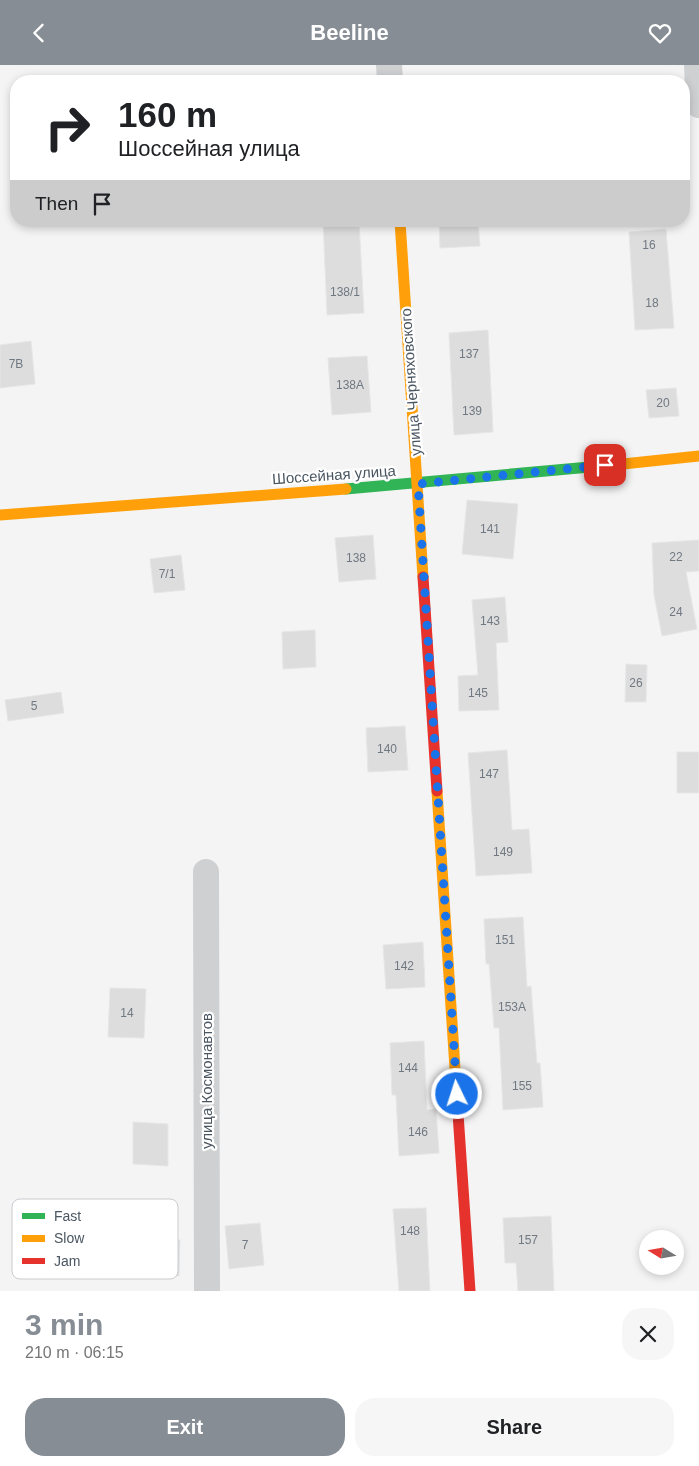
<!DOCTYPE html>
<html lang="en">
<head>
<meta charset="utf-8">
<style>
	body { margin:0; font-family:Helvetica,sans-serif; background:#f6f6f6; color:#202124; height:100vh; display:flex; flex-direction:column; font-size:19px; white-space:nowrap }
	* { box-sizing:border-box; margin:0 }
	p { font-size:16px; color:#757577 }
	.icon { flex:none; width:28px; height:28px; fill:none; stroke:currentColor; stroke-width:2; stroke-linecap:round; stroke-linejoin:round }
	.map { position:relative; height:1226px; overflow:hidden }
	.drawer { display:flex; flex-direction:column; background:#fff; flex:1 }
	.drawer>* { flex:none }
	.hud { position:absolute; left:10px; top:10px; width:680px; height:152px; border-radius:20px; box-shadow:0 2px 8px #0003; background:#fff; color:#202124; overflow:hidden }
	.needle { width:32px; rotate:281deg }
	.fabs { position:absolute; left:639px; top:1165px; display:grid; gap:10px }
	.fabs a { display:grid; place-items:center; width:45px; height:45px; border-radius:50%; background:#fff; box-shadow:0 2px 8px #0003; font-size:25px }
	.pin { position:absolute; display:grid; place-items:center; width:42px; height:42px; color:#fff; margin:-21px; border-radius:10px; box-shadow:0 2px 8px #0006 }
	.me { position:absolute; width:55px; margin:-28px; rotate:356deg; stroke-linejoin:round; filter:drop-shadow(0 0 4px #0008) }
	.turn { display:flex; align-items:center; gap:18px; height:105px; padding:0 25px; font-size:22px }
	.turn .icon { width:65px; height:65px; stroke-width:2.5 }
	.turn b { display:block; font-size:35px; line-height:42px }
	.then { display:flex; align-items:center; height:48px; padding:0 25px; background:#0003; gap:10px; font-size:19px }
	.round { display:grid; place-items:center; flex:none; width:52px; height:52px; border-radius:20px; background:#f6f6f6 }
	.head { display:flex; align-items:center; justify-content:space-between; height:85px; padding:0 25px }
	h1 { font-size:30px; font-weight:700; line-height:38px; color:#868d94 }
	.action { display:flex; gap:10px; margin-top:auto; padding:10px 25px }
	.action a { flex:1; height:58px; border-radius:20px; background:#868d94; color:#fff; font-size:20px; font-weight:700; line-height:58px; text-align:center }
	.action a+a { background:#f6f6f6; color:#202124 }
	header { display:flex; justify-content:space-between; align-items:center; height:65px; padding:0 25px; background:#868d94; color:#fff; font-size:22px; font-weight:700 }
	.map>svg:first-child { display:block }
	.building { fill:#ddddde; stroke:#e5e6e7 }
	.lines { fill:none; stroke-linecap:round; stroke-linejoin:round }
	.street { stroke:#ced0d2; stroke-width:26 }
	.fast { stroke:#30b455; stroke-width:11 }
	.slow { stroke:#ff9f0a; stroke-width:11 }
	.jam { stroke:#e5322d; stroke-width:11 }
	.route { stroke:#1a73e8; stroke-width:9; stroke-dasharray:0 16.2 }
	.labels { text-anchor:middle; stroke-width:4.5; stroke-linejoin:round; paint-order:stroke }
	.number-label { font-size:12px; fill:#707881 }
	.street-label { font-size:15px; fill:#4a5661; stroke:#fff }
	.key { fill:#fff; stroke:#c9ccd0; stroke-width:1 }
	.key-label { font-size:14px; fill:#4a5661 }
</style>
</head>
<body>
<header><svg class="icon" aria-label="back" viewBox="0 0 24 24"><path d="M15 5l-7 7 7 7"/></svg>Beeline<svg class="icon" aria-label="heart" viewBox="0 0 24 24"><path d="M12 20l-8-8c-3-5 5-10 8-4 3-6 11-1 8 4z"/></svg></header>
<div class="map">
<svg width="699" height="1226" viewBox="0 0 699 1226">
	<rect width="100%" height="100%" fill="#f4f4f4"/>
	<g class="building">
		<polygon points="323,156 359,156 364,248 327,250"/>
		<polygon points="439,156 478,156 480,181 440,183"/>
		<polygon points="666,164 674,263 635,265 629,167"/>
		<polygon points="488,265 493,367 454,370 449,268"/>
		<polygon points="31,276 35,319 0,323 0,280"/>
		<polygon points="367,291 371,347 332,350 328,293"/>
		<polygon points="676,323 679,351 649,353 646,325"/>
		<polygon points="467,435 518,439 513,494 462,489"/>
		<polygon points="373,470 376,514 339,517 335,473"/>
		<polygon points="699,475 699,506 686,507 697,564 662,571 654,530 652,478"/>
		<polygon points="181,490 185,525 154,528 150,494"/>
		<polygon points="505,532 508,577 496,578 499,645 459,646 458,611 478,610 472,535"/>
		<polygon points="315,565 316,602 283,604 282,567"/>
		<polygon points="626,599 647,600 646,637 625,637"/>
		<polygon points="61,627 64,648 8,656 5,635"/>
		<polygon points="405,661 408,705 368,707 366,663"/>
		<polygon points="507,685 512,765 529,764 532,808 476,811 468,688"/>
		<rect x="677" y="687" width="22" height="41"/>
		<polygon points="523,852 527,922 531,921 537,998 540,998 543,1042 503,1045 499,963 494,963 489,899 486,899 484,854"/>
		<polygon points="423,877 425,922 386,924 383,880"/>
		<polygon points="110,923 146,924 144,973 108,972"/>
		<polygon points="424,976 427,1045 436,1044 439,1088 399,1091 396,1030 392,1030 390,978"/>
		<polygon points="133,1057 168,1059 168,1101 133,1099"/>
		<polygon points="426,1143 430,1226 399,1226 393,1144"/>
		<polygon points="551,1151 554,1226 518,1226 516,1198 505,1198 503,1153"/>
		<polygon points="260,1158 264,1200 229,1204 225,1161"/>
		<polygon points="152,1173 180,1175 179,1211 150,1210"/>
	</g>
	<g class="lines">
		<g class="street">
			<polyline points="389,0 390,16"/>
			<polyline points="697,0 699,40"/>
			<polyline points="206,807 207,1226"/>
		</g>
		<polyline class="fast" points="346,424 623,399"/>
		<g class="slow">
			<polyline points="400,156 423,512"/>
			<polyline points="623,399 699,391"/>
			<polyline points="0,450 346,424"/>
			<polyline points="437,726 456,1019"/>
		</g>
		<g class="jam">
			<polyline points="423,512 437,726"/>
			<polyline points="456,1019 470,1226"/>
		</g>
	</g>
	<g class="lines">
		<polyline class="route" points="457,1029 418,419 605,400"/>
	</g>
	<g class="labels">
		<g class="number-label">
			<text x="649" y="184">16</text>
			<text x="345" y="231">138/1</text>
			<text x="652" y="242">18</text>
			<text x="469" y="293">137</text>
			<text x="16" y="303">7В</text>
			<text x="350" y="324">138А</text>
			<text x="663" y="342">20</text>
			<text x="472" y="350">139</text>
			<text x="490" y="468">141</text>
			<text x="676" y="496">22</text>
			<text x="356" y="497">138</text>
			<text x="167" y="513">7/1</text>
			<text x="676" y="551">24</text>
			<text x="490" y="560">143</text>
			<text x="636" y="622">26</text>
			<text x="478" y="632">145</text>
			<text x="34" y="645">5</text>
			<text x="387" y="688">140</text>
			<text x="489" y="713">147</text>
			<text x="503" y="791">149</text>
			<text x="505" y="879">151</text>
			<text x="404" y="905">142</text>
			<text x="512" y="946">153А</text>
			<text x="127" y="952">14</text>
			<text x="408" y="1007">144</text>
			<text x="522" y="1025">155</text>
			<text x="418" y="1071">146</text>
			<text x="410" y="1170">148</text>
			<text x="528" y="1179">157</text>
			<text x="245" y="1184">7</text>
		</g>
		<g class="street-label">
			<text transform="translate(411 317) rotate(-94)" y="5">улица Черняховского</text>
			<text transform="translate(334 410) rotate(-4)" y="5">Шоссейная улица</text>
			<text transform="translate(207 1016) rotate(-90)" y="5">улица Космонавтов</text>
		</g>
	</g>
	<rect x="12" y="1134" width="166" height="80" rx="8" class="key"/>
	<rect x="22" y="1148" width="23" height="6" fill="#30b455"/>
	<rect x="22" y="1170" width="23" height="7" fill="#ff9f0a"/>
	<rect x="22" y="1193" width="23" height="6" fill="#e5322d"/>
	<g class="key-label">
		<text x="54" y="1156">Fast</text>
		<text x="54" y="1178">Slow</text>
		<text x="54" y="1201">Jam</text>
	</g>
</svg>
<div class="fabs">
<a><svg class="needle" viewBox="-14 -14 28 28"><path d="M0-13l5 13h-10z" fill="#e53935"/><path d="M0 13l5-13h-10z" fill="#757577"/></svg></a>
</div>
<div class="pin" style="left:605px;top:400px;background:#d93025"><svg class="icon" aria-label="arrive" viewBox="0 0 24 24"><path d="M6 21V4h12l-3 4 3 4H6"/></svg></div>
<svg class="me" style="left:457px;top:1029px" viewBox="-20 -20 40 40"><circle r="17" fill="#1a73e8" stroke="#fff" stroke-width="3"/><path d="M0-11L8 9 0 5-8 9z" fill="#fff"/></svg>
<div class="hud">
<div class="turn"><svg class="icon" aria-label="right" viewBox="0 0 24 24"><path d="M7 20v-9h11M14 6l5 5-5 5"/></svg><div><b>160 m</b>Шоссейная улица</div></div>
<div class="then">Then<svg class="icon" aria-label="arrive" viewBox="0 0 24 24"><path d="M6 21V4h12l-3 4 3 4H6"/></svg></div>
</div>
</div>
<section class="drawer">
<div class="head"><div><h1>3 min</h1><p>210 m · 06:15</p></div><a class="round"><svg class="icon" aria-label="close" viewBox="0 0 24 24"><path d="M6 6l12 12M18 6L6 18"/></svg></a></div>
<div class="action"><a>Exit</a><a>Share</a></div>
</section>
</body>
</html>
